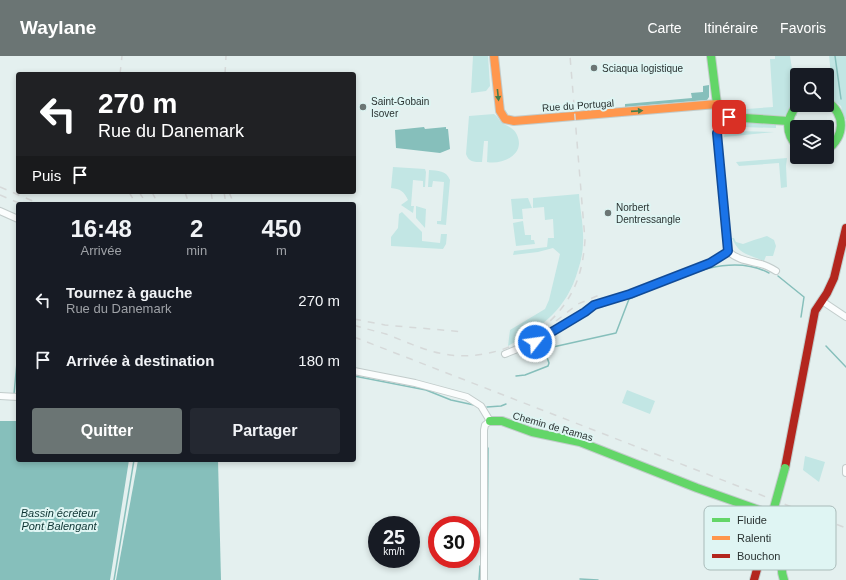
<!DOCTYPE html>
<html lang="fr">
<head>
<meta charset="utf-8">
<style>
	body { margin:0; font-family:Helvetica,sans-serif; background:#242831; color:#f1f3f6; height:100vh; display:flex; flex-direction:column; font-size:15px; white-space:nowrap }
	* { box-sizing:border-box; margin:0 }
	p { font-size:13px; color:#9ea1a6 }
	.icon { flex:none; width:22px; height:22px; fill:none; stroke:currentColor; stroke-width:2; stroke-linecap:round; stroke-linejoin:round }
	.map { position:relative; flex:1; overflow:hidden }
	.sheet { position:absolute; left:16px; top:146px; width:340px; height:260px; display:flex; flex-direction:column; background:#171b24; border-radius:4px; box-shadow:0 2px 6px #0003 }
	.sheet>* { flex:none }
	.guide { position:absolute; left:16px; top:16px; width:340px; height:122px; border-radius:4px; box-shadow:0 2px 6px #0003; background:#202124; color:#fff; overflow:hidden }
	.buttons { position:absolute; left:790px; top:12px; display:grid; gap:8px }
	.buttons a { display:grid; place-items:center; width:44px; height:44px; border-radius:4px; background:#171b24; box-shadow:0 2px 6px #0003; font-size:20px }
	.speed { position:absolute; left:368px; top:460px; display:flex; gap:8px; font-size:20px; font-weight:700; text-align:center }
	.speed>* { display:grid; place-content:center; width:52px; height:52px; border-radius:50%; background:#171b24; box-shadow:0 2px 6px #0003; line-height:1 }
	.speed small { font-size:10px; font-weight:400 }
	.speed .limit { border:6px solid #d22; background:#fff; color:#111 }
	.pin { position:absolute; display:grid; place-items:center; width:34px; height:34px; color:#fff; margin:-17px; border-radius:8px; box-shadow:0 2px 6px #0006 }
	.me { position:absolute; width:44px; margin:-22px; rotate:60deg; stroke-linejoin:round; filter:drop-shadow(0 0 3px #0008) }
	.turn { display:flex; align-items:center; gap:14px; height:84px; padding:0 16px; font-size:18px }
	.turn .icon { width:52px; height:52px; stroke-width:2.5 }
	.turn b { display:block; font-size:28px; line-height:34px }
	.then { display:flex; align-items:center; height:38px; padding:0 16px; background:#0003; gap:8px; font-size:15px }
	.eta { display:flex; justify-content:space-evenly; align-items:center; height:68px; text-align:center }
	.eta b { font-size:24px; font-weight:800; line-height:28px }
	.action { display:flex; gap:8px; margin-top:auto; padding:8px 16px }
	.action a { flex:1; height:46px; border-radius:4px; background:#6b7574; color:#fff; font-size:16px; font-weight:800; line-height:46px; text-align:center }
	.action a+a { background:#242831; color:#f1f3f6 }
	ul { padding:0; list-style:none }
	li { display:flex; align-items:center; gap:12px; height:60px; padding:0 16px }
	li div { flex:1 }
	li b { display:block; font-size:15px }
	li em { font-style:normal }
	header { display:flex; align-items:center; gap:24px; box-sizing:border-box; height:56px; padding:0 20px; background:#6b7574; color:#fff }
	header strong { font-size:19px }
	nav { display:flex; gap:22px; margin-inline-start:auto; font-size:14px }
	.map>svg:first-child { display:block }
	.green { fill:#c2e6e4 }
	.water { fill:#86bfbb }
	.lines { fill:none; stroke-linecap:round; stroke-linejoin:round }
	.stream { stroke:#86bfbb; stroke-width:1.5 }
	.street-casing { stroke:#c2cccb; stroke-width:8 }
	.fast-casing { stroke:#c2cccb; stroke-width:10 }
	.slow-casing { stroke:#c2cccb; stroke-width:10 }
	.jam-casing { stroke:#c2cccb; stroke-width:10 }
	.street { stroke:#fbfdfd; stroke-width:6 }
	.fast { stroke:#63d668; stroke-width:8 }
	.slow { stroke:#ff974d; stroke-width:8 }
	.jam { stroke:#b3261e; stroke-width:8 }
	.rail { stroke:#d6d9d9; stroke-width:1.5; stroke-dasharray:7 7; stroke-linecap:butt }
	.fast-bridge-casing { stroke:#c2cccb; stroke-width:10; stroke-linecap:butt }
	.fast-bridge { stroke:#63d668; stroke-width:8 }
	.oneway { fill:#447c4a }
	.route-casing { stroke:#114b97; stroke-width:10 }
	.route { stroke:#1a73e8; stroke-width:7 }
	.poi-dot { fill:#6b7574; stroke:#dff5f3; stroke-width:1.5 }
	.labels { text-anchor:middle; stroke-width:4; stroke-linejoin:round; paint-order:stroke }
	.poi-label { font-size:10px; fill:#2a3332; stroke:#dff5f3; text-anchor:start }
	.street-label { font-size:10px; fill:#2a3332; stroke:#dff5f3 }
	.water-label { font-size:11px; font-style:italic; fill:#0e3433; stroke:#dff5f3 }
	.key { fill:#dff5f3; stroke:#a9bbb9; stroke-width:1 }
	.key-label { font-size:11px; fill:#2a3332 }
</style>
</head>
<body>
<header>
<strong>Waylane</strong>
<nav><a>Carte</a><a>Itinéraire</a><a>Favoris</a></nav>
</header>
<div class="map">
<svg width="846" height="524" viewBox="0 0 846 524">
	<rect width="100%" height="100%" fill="#e4f0ef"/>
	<g class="green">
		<polygon points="473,0 488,0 490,30 486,35 471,37"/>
		<polygon points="775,0 790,0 796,39 797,60 755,59 730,55 728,53 732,52 733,54 773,51 770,3 775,3"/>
		<polygon points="829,0 846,0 846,63 844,63 841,50 834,45"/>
		<path d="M494,58C497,60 498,62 500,65C505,70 514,71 517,79C526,99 502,109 487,106L488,85H484L482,106C473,106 469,106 466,98L469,60Z"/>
		<polygon points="740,66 776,67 776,72 740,71"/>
		<path d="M737,68V75L774,76L724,81C725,73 729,69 737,68Z"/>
		<polygon points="787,102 786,110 787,131 781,132 779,107 739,110 736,106"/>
		<path d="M393,111L425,113L426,116L425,131H423V125L413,124L411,150H414L413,157L401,149L408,144C404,135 400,133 391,132Z"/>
		<path d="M429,114C438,115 446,114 450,124L446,169L437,168V165H441L444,126L433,125L432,131H428Z"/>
		<path d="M579,138C580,154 584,171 583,187C583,196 581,205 578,214C567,253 542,271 508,290L510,274L545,253L549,244L560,198L553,192L538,196L513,199L514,195L547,191L548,182H554L553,163L545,164L544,151L533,152V142Z"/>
		<polygon points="528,142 532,152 522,153 523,163 513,163 511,143"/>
		<polygon points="416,150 426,153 425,172 416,162"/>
		<polygon points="402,156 422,176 422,185 440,187 441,178 447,178 446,188 443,193 391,190 391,181 398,172 399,158"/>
		<polygon points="523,165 525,179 531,179 531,184 534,184 535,188 516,190 513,167"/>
		<path d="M767,180L774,184L776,190L773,200H766L764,205C748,198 739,199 732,182H734L736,186L743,188L754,184Z"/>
		<polygon points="627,334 655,345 650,358 622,347"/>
		<polygon points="805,400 825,406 819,426 803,414"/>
	</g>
	<g class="water">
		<polygon points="709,29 709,41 707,44 625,51 625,48 692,42 691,37 703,36 703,30"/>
		<polygon points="424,71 425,73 446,71 446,73 448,73 450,93 440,97 396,92 395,74"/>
		<polygon points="0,365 18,365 18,404 129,404 110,524 0,524"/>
		<polygon points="138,404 218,404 221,524 116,524"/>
	</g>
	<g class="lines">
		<g class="stream">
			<polyline points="835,0 841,43"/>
			<polyline points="778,220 804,241 801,261"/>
			<polyline points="826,290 846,311"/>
			<polyline points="354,320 426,334 451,344 474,349"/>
			<path d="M516,320L525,319L548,310L549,307L545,296L553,291L616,277L629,243C670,226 726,194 769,217"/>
			<polyline points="14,338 18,296"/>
			<polyline points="487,351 501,350 506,348"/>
			<polyline points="580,523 598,524"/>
			<polyline points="114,524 134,404"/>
			<polyline points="479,524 480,510"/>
			<polyline points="487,524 488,392"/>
		</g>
		<g class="street-casing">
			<g id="street">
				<polyline points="0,155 18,163"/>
				<polyline points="728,195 717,77 721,69 729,61"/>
				<path d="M728,195C737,204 749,205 761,208C766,209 771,212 776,215"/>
				<polyline points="822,245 846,261"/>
				<polyline points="505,298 535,286 585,256 594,249 630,238 710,207 726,197 728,195"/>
				<polyline points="354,315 415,327 467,341 481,350 490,365 485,369 484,374 484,524"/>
				<polyline points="0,340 18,341"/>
				<polyline points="846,412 846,417"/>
			</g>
		</g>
		<g class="fast-casing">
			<g id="fast">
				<polyline points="711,0 717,48 721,56 729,61 788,65"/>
				<path d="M827,45C846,59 845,80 827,94"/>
				<path d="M797,49C786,63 785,77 797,90"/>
				<path d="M490,365H502L532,376L580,386L697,432L779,461C781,463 785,465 787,467C796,479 784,495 782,508C781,514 782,518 784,524"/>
			</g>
		</g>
		<g class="slow-casing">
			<polyline id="slow" points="494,0 500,55 505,63 514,65 717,48"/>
		</g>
		<g class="jam-casing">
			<g id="jam">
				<polyline points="785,412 815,255 827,237 834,222 846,172"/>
				<polyline points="754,524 769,470"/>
			</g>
		</g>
		<use href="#street" class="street"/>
		<use href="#fast" class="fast"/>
		<use href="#slow" class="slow"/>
		<use href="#jam" class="jam"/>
		<g class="rail">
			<polyline points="120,18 122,0"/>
			<polyline points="225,18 226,0"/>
			<polyline points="0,131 40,148"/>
			<polyline points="129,136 136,148"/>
			<polyline points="139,136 147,148"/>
			<polyline points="152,136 158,148"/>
			<polyline points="185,136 189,148"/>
			<polyline points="211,136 213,148"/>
			<polyline points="224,136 226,148"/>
			<polyline points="229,136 234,148"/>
			<polyline points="0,139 21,148"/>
			<polyline points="354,263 385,269 465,276"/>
			<polyline points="556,265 578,248 604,237"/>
			<path d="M354,269C365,273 376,275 386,278C407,286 427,296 450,299C502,305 558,275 577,225C582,212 584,198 585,184L570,0"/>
			<polyline points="354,281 846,472"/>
		</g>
		<g class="fast-bridge-casing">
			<polyline id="fast-bridge" points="769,470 785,412"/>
		</g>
		<use href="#fast-bridge" class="fast-bridge"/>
	</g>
	<defs><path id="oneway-solid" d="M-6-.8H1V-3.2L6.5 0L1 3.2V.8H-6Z"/></defs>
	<g class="oneway">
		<use href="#oneway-solid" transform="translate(498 39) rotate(84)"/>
		<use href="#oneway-solid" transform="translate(637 55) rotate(-4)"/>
	</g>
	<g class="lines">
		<g class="route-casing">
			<polyline id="route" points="535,286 585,256 594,249 630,238 710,207 726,197 728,195 717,77 721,69 729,61"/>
		</g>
		<use href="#route" class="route"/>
	</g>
	<g class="poi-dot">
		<circle cx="594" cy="12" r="4"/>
		<circle cx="363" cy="51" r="4"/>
		<circle cx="608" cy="157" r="4"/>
	</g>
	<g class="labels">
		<g class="poi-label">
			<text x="602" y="16">Sciaqua logistique</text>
			<text x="371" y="49">Saint-Gobain<tspan x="371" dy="12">Isover</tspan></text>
			<text x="616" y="155">Norbert<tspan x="616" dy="12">Dentressangle</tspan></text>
		</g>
		<g class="street-label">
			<text transform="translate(578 49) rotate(-4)" y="4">Rue du Portugal</text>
			<text transform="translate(553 370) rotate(16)" y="4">Chemin de Ramas</text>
		</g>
		<g class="water-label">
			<text x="59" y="461">Bassin écréteur<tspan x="59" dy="13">Pont Balengant</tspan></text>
		</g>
	</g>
	<rect x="704" y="450" width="132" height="64" rx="6" class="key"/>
	<rect x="712" y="462" width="18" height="4" fill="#63d668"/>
	<rect x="712" y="480" width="18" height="4" fill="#ff974d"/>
	<rect x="712" y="498" width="18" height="4" fill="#b3261e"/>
	<g class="key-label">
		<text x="737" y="468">Fluide</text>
		<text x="737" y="486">Ralenti</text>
		<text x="737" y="504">Bouchon</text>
	</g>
</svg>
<div class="buttons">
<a><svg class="icon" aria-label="search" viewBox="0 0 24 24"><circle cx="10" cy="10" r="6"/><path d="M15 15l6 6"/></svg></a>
<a><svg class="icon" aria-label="layers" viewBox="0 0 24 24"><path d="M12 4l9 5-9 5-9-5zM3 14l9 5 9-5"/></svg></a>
</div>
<div class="speed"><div>25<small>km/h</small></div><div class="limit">30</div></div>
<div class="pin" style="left:729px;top:61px;background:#d93025"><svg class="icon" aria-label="arrive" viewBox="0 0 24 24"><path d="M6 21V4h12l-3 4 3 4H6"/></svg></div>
<svg class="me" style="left:535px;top:286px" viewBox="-20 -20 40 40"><circle r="17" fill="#1a73e8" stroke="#fff" stroke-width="3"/><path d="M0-11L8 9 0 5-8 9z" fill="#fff"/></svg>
<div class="guide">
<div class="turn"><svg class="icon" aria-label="left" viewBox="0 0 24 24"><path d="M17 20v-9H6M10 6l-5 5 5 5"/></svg><div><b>270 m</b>Rue du Danemark</div></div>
<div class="then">Puis<svg class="icon" aria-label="arrive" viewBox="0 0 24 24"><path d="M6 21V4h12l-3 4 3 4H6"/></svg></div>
</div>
<section class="sheet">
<div class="eta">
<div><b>16:48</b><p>Arrivée</p></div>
<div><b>2</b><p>min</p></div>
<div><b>450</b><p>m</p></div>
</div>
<ul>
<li><svg class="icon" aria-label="left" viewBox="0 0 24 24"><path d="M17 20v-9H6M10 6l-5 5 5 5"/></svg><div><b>Tournez à gauche</b><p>Rue du Danemark</p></div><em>270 m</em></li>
<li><svg class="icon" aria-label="arrive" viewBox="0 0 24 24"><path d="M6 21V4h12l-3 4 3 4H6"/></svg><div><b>Arrivée à destination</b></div><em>180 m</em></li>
</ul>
<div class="action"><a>Quitter</a><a>Partager</a></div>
</section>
</div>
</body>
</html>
